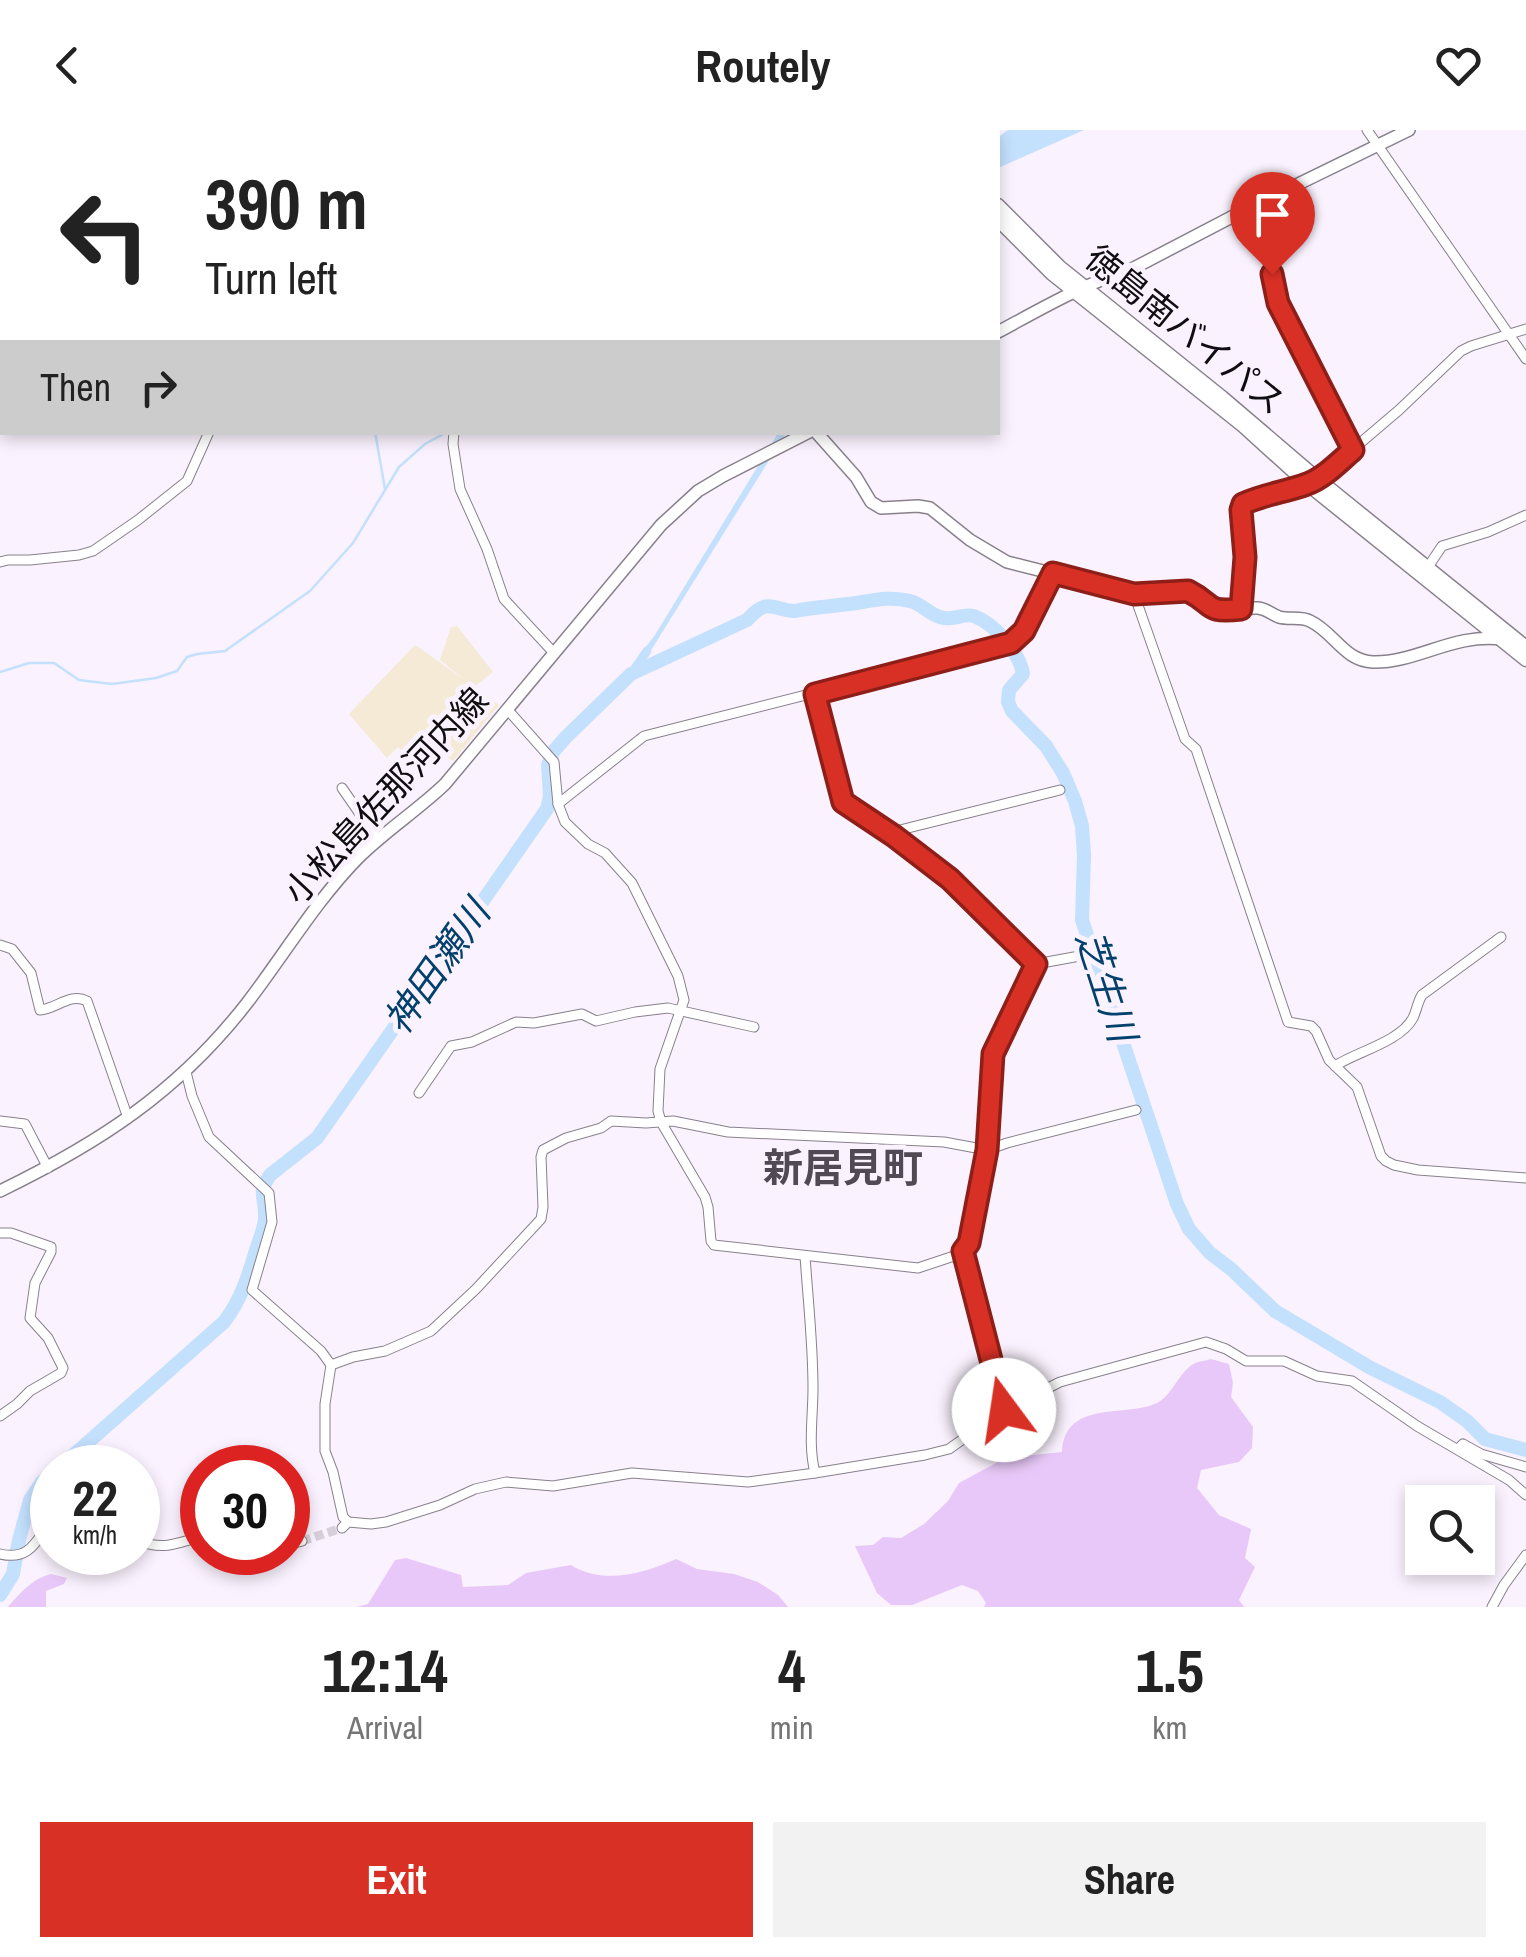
<!DOCTYPE html>
<html lang="en">
<head>
<meta charset="utf-8">
<style>
	body { margin:0; font-family:"Archivo Narrow","Noto Sans JP",sans-serif; background:#f2f2f2; color:#222; height:100vh; display:flex; flex-direction:column; font-size:38px; white-space:nowrap }
	* { box-sizing:border-box; margin:0 }
	p { font-size:32px; color:#767676 }
	.icon { flex:none; width:55px; height:55px; fill:none; stroke:currentColor; stroke-width:2; stroke-linecap:round; stroke-linejoin:round }
	.map { position:relative; height:1477px; overflow:hidden }
	.panel { display:flex; flex-direction:column; background:#fff; flex:1 }
	.panel>* { flex:none }
	.hud { position:absolute; left:0px; top:0px; width:1000px; height:305px; box-shadow:0 5px 15px #0003; background:#fff; color:#222; overflow:hidden }
	.buttons { position:absolute; left:1405px; top:1355px; display:grid; gap:20px }
	.buttons a { display:grid; place-items:center; width:90px; height:90px; border-radius:0px; background:#fff; box-shadow:0 5px 15px #0003; font-size:50px }
	.speed { position:absolute; left:30px; top:1315px; display:flex; gap:20px; font-size:50px; font-weight:700; text-align:center }
	.speed>* { display:grid; place-content:center; width:130px; height:130px; border-radius:50%; background:#fff; box-shadow:0 5px 15px #0003; line-height:1 }
	.speed small { font-size:25px; font-weight:400 }
	.speed .limit { border:15px solid #d22; background:#fff; color:#111 }
	.pin { position:absolute; display:grid; place-items:center; width:85px; height:85px; color:#fff; margin:-102px -42px; border-radius:50% 50% 50% 0; rotate:-45deg; box-shadow:0 0 10px #0007 }
	.pin .icon { rotate:45deg }
	.me { position:absolute; width:110px; margin:-55px; rotate:346deg; stroke-linejoin:round; filter:drop-shadow(0 0 8px #0008) }
	.turn { display:flex; align-items:center; gap:35px; height:210px; padding:0 40px; font-size:45px }
	.turn .icon { width:130px; height:130px; stroke-width:2.5 }
	.turn b { display:block; font-size:70px; line-height:85px }
	.then { display:flex; align-items:center; height:95px; padding:0 40px; background:#0003; gap:20px; font-size:38px }
	.eta { display:flex; justify-content:space-evenly; align-items:center; height:170px; text-align:center }
	.eta b { font-size:60px; font-weight:700; line-height:70px }
	.action { display:flex; gap:20px; margin-top:auto; padding:20px 40px }
	.action a { flex:1; height:115px; border-radius:0px; background:#d93025; color:#fff; font-size:40px; font-weight:700; line-height:115px; text-align:center }
	.action a+a { background:#f2f2f2; color:#222 }
	header { display:flex; justify-content:space-between; align-items:center; height:130px; padding:0 40px; background:#fff; font-size:45px; font-weight:700 }
	.map>svg:first-child { display:block }
	.education { fill:#f5ead5 }
	.green { fill:#e8c8f8 }
	.water { fill:#c3e0fd }
	.lines { fill:none; stroke-linecap:round; stroke-linejoin:round }
	.stream { stroke:#c3e0fd; stroke-width:2.5 }
	.canal { stroke:#c3e0fd; stroke-width:9 }
	.river { stroke:#c3e0fd; stroke-width:14 }
	.minor-tunnel { stroke:#d7d0da; stroke-width:9; stroke-dasharray:9 4.5; stroke-linecap:butt }
	.minor-casing { stroke:#88818c; stroke-width:11 }
	.major-casing { stroke:#88818c; stroke-width:14 }
	.highway-casing { stroke:#88818c; stroke-width:15 }
	.minor { stroke:#fff; stroke-width:9 }
	.major { stroke:#fff; stroke-width:11 }
	.highway { stroke:#fff; stroke-width:12 }
	.route-casing { stroke:#8d1f18; stroke-width:25 }
	.route { stroke:#d93025; stroke-width:18 }
	.labels { text-anchor:middle; stroke-width:10; stroke-linejoin:round; paint-order:stroke }
	.street-label { font-size:35px; fill:#100e11; stroke:#faf2fe }
	.water-label { font-size:38px; font-style:italic; fill:#03406b; stroke:#faf2fe }
	.quarter-label { font-size:40px; font-weight:bold; fill:#514a54; stroke:#faf2fe }
</style>
</head>
<body>
<header><svg class="icon" aria-label="back" viewBox="0 0 24 24"><path d="M15 5l-7 7 7 7"/></svg>Routely<svg class="icon" aria-label="heart" viewBox="0 0 24 24"><path d="M12 20l-8-8c-3-5 5-10 8-4 3-6 11-1 8 4z"/></svg></header>
<div class="map">
<svg width="1526" height="1477" viewBox="0 0 1526 1477">
	<rect width="100%" height="100%" fill="#faf2fe"/>
	<polygon class="education" points="457,496 493,542 474,557 499,575 453,631 438,622 419,637 398,617 387,628 349,584 415,515 465,550 440,530 451,497"/>
	<g class="green">
		<path d="M1211,1229L1229,1234L1233,1253L1231,1267L1253,1297L1252,1318L1239,1332L1201,1340L1197,1358L1219,1385L1251,1399L1245,1428L1255,1437L1239,1470L1244,1477H984L986,1473L978,1461L962,1455L912,1475H891L877,1463L855,1416L873,1415L883,1407L901,1408L924,1394L948,1371L959,1353L996,1333L1015,1315L1024,1326L1062,1322C1065,1269 1125,1288 1157,1273C1173,1265 1179,1241 1195,1233C1200,1231 1205,1231 1211,1229Z"/>
		<path d="M406,1428L461,1445L463,1457L508,1455L526,1443L571,1435C602,1455 644,1444 676,1429L697,1439L734,1444L758,1452L778,1465L788,1477H357L368,1474L395,1430Z"/>
		<path d="M51,1444L67,1448L64,1454L46,1461V1477H8C19,1464 33,1448 51,1444Z"/>
	</g>
	<g class="water">
		<polygon points="1008,0 1084,0 998,38 998,7"/>
		<polygon points="778,303 786,303 645,530 639,526 655,505"/>
	</g>
	<g class="lines">
		<g class="stream">
			<polyline points="375,302 385,359"/>
			<polyline points="635,302 648,302"/>
			<polyline points="0,542 29,533 54,533 79,550 112,554 156,548 177,541 187,527 197,524 225,521 310,461 353,413 399,337 425,314 447,302"/>
		</g>
		<polyline class="canal" points="631,544 647,521"/>
		<g class="river">
			<path d="M59,1338L224,1192C241,1170 248,1147 256,1120C259,1110 264,1100 265,1089C267,1069 256,1065 270,1045L317,1008L547,679L550,666L548,635L553,622L565,608L631,544L747,490C769,466 772,480 795,481C815,477 836,476 856,473C875,470 891,466 910,471C923,474 930,486 944,488C954,490 964,483 974,486C995,494 1020,523 1023,544L1009,560L1008,572L1012,581L1046,616L1063,643L1075,671L1082,696L1084,725L1082,790L1177,1074L1189,1099L1210,1123L1231,1139L1275,1181L1369,1237L1440,1272L1467,1291L1485,1309L1526,1320"/>
			<polyline points="0,1465 13,1444 19,1410 30,1370 42,1352 52,1343"/>
		</g>
		<polyline class="minor-tunnel" points="302,1411 342,1398"/>
		<g class="minor-casing">
			<g id="minor">
				<polyline points="523,0 534,2"/>
				<polyline points="1367,0 1526,229"/>
				<polyline points="597,2 600,0"/>
				<polyline points="1247,79 1269,132 1278,173 1353,320"/>
				<polyline points="0,143 2,142"/>
				<polyline points="454,302 453,314 460,359 487,419 504,469 554,523"/>
				<polyline points="0,432 8,430 30,430 79,425 93,421 138,390 187,351 209,302"/>
				<polyline points="1428,437 1442,416 1488,402 1526,385"/>
				<polyline points="1134,464 1185,609 1196,619 1288,892 1311,896 1316,901 1329,930 1357,957 1381,1026 1386,1031 1394,1035 1418,1040 1526,1048"/>
				<path d="M1241,479L1245,427L1241,380L1243,374C1268,363 1294,360 1318,349L1399,280L1461,221L1471,216L1526,199"/>
				<polyline points="815,564 843,672 894,706 950,749 1036,834"/>
				<polyline points="507,579 554,632 558,674 565,692 588,714 605,723 632,753 678,846 684,870 660,939 658,981 661,992 705,1067 708,1077 711,1111 714,1115 918,1138 957,1125 963,1121 969,1113 987,1020 993,924 1036,834"/>
				<polyline points="342,658 378,710"/>
				<polyline points="558,674 644,606 1011,513 1024,501 1053,443"/>
				<polyline points="894,706 900,700 1060,660"/>
				<path d="M0,815L12,819L31,843L40,880C56,879 71,862 87,871L128,988"/>
				<polyline points="1036,834 1085,825"/>
				<path d="M1335,936C1356,922 1400,912 1413,888C1417,880 1417,873 1422,865L1501,807"/>
				<polyline points="186,942 192,966 209,1007 269,1063 272,1092 252,1160 321,1221 331,1235 325,1274 325,1321 333,1342 343,1387 348,1392"/>
				<polyline points="419,963 451,916 472,912 516,892 534,893 582,884 596,891 635,882 668,878 754,897"/>
				<polyline points="0,991 25,994 48,1038"/>
				<polyline points="0,1103 11,1103 51,1117 51,1122 35,1153 30,1188 48,1208 63,1238 61,1243 30,1261 17,1274 0,1286"/>
				<polyline points="963,1121 1004,1280"/>
				<path d="M805,1126C808,1170 813,1214 813,1258C813,1287 808,1315 815,1343"/>
				<polyline points="331,1235 353,1227 385,1221 431,1201 476,1159 541,1089 543,1077 541,1027 543,1020 566,1008 601,998 611,991 646,993 673,991 728,1002 944,1012 987,1020 1007,1013 1136,980"/>
				<polyline points="1458,1319 1463,1314 1481,1324 1526,1337"/>
				<polyline points="342,1398 348,1392 371,1394 386,1392 440,1375 475,1359 506,1352 553,1356 632,1343 748,1352 815,1343 925,1325 949,1319 1004,1280 1060,1252 1206,1212 1226,1219 1246,1231 1284,1231 1317,1246 1352,1251 1417,1296 1509,1350 1526,1365"/>
				<path d="M138,1411C163,1420 177,1414 202,1406"/>
				<polyline points="288,1415 302,1411"/>
				<polyline points="244,1422 257,1422"/>
				<path d="M0,1424C30,1431 36,1411 52,1390"/>
				<polyline points="1492,1477 1504,1455 1526,1425"/>
			</g>
		</g>
		<g class="major-casing">
			<g id="major">
				<polyline points="249,0 251,2"/>
				<path d="M998,202C1039,180 1085,153 1130,140L1247,79L1409,0"/>
				<path d="M816,302L856,347L871,372L881,378L918,376L930,378L970,410L1007,432L1134,464L1188,461C1199,466 1207,480 1220,481C1232,482 1246,477 1258,478C1267,479 1271,484 1279,487C1289,490 1301,486 1310,491C1334,502 1344,531 1373,532C1417,533 1453,503 1502,509"/>
				<path d="M0,1061C99,1013 178,962 247,873C284,825 315,772 358,728C385,701 418,680 445,654L661,395L698,361L723,346L809,302"/>
			</g>
		</g>
		<g class="highway-casing">
			<g id="highway">
				<polyline points="912,0 914,2"/>
				<polyline points="927,0 929,2"/>
				<polyline points="998,75 1060,137 1222,267 1318,349 1526,517"/>
				<polyline points="998,90 1052,144 1243,296 1307,354 1526,530"/>
			</g>
		</g>
		<use href="#minor" class="minor"/>
		<use href="#major" class="major"/>
		<use href="#highway" class="highway"/>
	</g>
	<g class="lines">
		<g class="route-casing">
			<path id="route" d="M1004,1280L963,1121L969,1113L987,1020L993,924L1036,834L950,749L894,706L843,672L815,564L1011,513L1024,501L1053,443L1134,464L1188,461C1216,475 1203,483 1241,479L1245,427L1241,380L1243,374C1264,364 1286,362 1307,354C1324,348 1339,332 1353,320L1278,173L1272,144"/>
		</g>
		<use href="#route" class="route"/>
	</g>
	<g class="labels">
		<g class="street-label">
			<text transform="translate(1185 200) rotate(39)" y="12">徳島南バイパス</text>
			<text transform="translate(386 666) rotate(-47)" y="12">小松島佐那河内線</text>
		</g>
		<g class="water-label">
			<text transform="translate(437 837) rotate(-55)" y="13">神田瀬川</text>
			<text transform="translate(1106 856) rotate(72)" y="13">芝生川</text>
		</g>
		<g class="quarter-label">
			<text x="843" y="1052">新居見町</text>
		</g>
	</g>
</svg>
<div class="buttons">
<a><svg class="icon" aria-label="search" viewBox="0 0 24 24"><circle cx="10" cy="10" r="6"/><path d="M15 15l6 6"/></svg></a>
</div>
<div class="speed"><div>22<small>km/h</small></div><div class="limit">30</div></div>
<div class="pin" style="left:1272px;top:144px;background:#d93025"><svg class="icon" aria-label="arrive" viewBox="0 0 24 24"><path d="M6 21V4h12l-3 4 3 4H6"/></svg></div>
<svg class="me" style="left:1004px;top:1280px" viewBox="-20 -20 40 40"><circle r="19" fill="#fff"/><path d="M0-13L10 11 0 6-10 11z" fill="#d93025"/></svg>
<div class="hud">
<div class="turn"><svg class="icon" aria-label="left" viewBox="0 0 24 24"><path d="M17 20v-9H6M10 6l-5 5 5 5"/></svg><div><b>390 m</b>Turn left</div></div>
<div class="then">Then<svg class="icon" aria-label="right" viewBox="0 0 24 24"><path d="M7 20v-9h11M14 6l5 5-5 5"/></svg></div>
</div>
</div>
<section class="panel">
<div class="eta">
<div><b>12:14</b><p>Arrival</p></div>
<div><b>4</b><p>min</p></div>
<div><b>1.5</b><p>km</p></div>
</div>
<div class="action"><a>Exit</a><a>Share</a></div>
</section>
</body>
</html>
